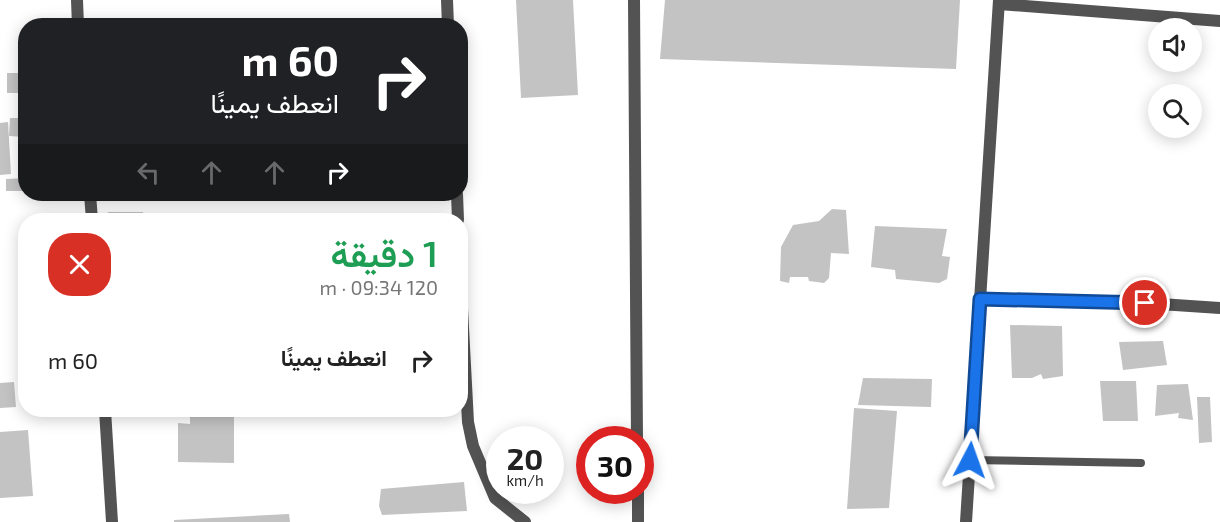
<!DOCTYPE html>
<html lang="ar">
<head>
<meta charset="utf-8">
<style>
	body { margin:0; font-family:"Exo 2",Vazirmatn,sans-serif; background:#f6f6f6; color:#222; direction:rtl; height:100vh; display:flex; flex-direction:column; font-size:22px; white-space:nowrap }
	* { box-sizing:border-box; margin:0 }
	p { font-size:20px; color:#767676 }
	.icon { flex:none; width:33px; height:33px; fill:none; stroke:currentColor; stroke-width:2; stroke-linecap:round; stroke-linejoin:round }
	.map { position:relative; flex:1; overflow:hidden; direction:ltr }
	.sheet { position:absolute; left:18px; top:213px; width:450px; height:204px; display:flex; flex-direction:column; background:#fff; border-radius:24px; box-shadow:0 3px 15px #0003; direction:rtl }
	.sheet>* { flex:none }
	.top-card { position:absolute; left:18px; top:18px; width:450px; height:183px; border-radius:24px; box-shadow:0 3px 15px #0003; direction:rtl; background:#202124; color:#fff; overflow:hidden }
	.fabs { position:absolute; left:1148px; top:18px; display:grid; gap:12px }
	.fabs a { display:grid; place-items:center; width:54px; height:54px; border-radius:50%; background:#fff; box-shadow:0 3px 15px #0003; font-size:30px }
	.speed { position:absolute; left:486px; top:426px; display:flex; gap:12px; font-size:30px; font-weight:700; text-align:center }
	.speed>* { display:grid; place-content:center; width:78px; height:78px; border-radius:50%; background:#fff; box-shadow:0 3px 15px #0003; line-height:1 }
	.speed small { font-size:15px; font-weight:400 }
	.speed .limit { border:9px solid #d22; background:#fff; color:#111 }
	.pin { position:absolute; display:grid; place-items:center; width:51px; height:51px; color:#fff; margin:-26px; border:3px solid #fff; border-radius:50%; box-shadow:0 2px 6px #0007 }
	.me { position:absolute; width:66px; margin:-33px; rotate:4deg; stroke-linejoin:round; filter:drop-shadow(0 0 4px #0008) }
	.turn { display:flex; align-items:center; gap:21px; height:126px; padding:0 30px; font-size:27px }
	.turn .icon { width:78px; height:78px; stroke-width:2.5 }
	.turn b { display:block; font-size:42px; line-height:51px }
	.lanes { display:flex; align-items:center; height:57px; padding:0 30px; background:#0003; justify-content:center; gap:30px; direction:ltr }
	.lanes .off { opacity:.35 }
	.round { display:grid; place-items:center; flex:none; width:63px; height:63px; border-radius:24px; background:#f6f6f6 }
	.head { display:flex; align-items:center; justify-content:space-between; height:102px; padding:0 30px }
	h1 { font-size:36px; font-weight:600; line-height:45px; color:#1e9e55 }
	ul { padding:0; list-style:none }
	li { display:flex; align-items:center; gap:18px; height:90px; padding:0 30px }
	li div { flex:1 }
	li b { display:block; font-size:22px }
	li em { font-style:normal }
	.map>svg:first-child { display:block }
	.building { fill:#c3c3c3 }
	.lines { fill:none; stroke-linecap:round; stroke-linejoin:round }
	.lane { stroke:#535353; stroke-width:8 }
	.street { stroke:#535353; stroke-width:12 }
	.route-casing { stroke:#114b97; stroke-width:15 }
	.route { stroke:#1a73e8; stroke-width:10 }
</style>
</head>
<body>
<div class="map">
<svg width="1220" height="522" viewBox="0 0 1220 522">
	<rect width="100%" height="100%" fill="#fff"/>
	<g class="building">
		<polygon points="516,0 573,0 578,95 521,98"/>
		<polygon points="665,0 960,0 956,69 660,59"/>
		<rect x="7" y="73" width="19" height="20"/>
		<polygon points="10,118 26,118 26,137 9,136"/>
		<polygon points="8,122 11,174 0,175 0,123"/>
		<polygon points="26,178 26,191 6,191 6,179"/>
		<polygon points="832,209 846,210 849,254 831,253 829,278 824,283 809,281 808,277 790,277 789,283 780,281 781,247 793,225 819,221"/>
		<rect x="108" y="212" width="35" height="8"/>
		<polygon points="875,226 947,229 942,256 950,257 947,279 939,283 896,279 895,270 871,267"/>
		<polygon points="1010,325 1062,326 1063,376 1043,379 1041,374 1032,378 1012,378"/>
		<polygon points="1163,341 1167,365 1123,370 1119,342"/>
		<polygon points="863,378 932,379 931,407 858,405"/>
		<polygon points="1100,381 1136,381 1138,421 1103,421"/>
		<polygon points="14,382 16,407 0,408 0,383"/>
		<polygon points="1188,384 1193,420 1178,418 1179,413 1155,416 1157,385"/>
		<polygon points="1197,397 1210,397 1212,442 1199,443"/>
		<polygon points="854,408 897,411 889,508 847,509"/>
		<polygon points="190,410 234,410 234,463 178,462 178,423 190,424"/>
		<polygon points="28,430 33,496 0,498 0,432"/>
		<polygon points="464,482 467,511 382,515 379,506 381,489"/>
		<polygon points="289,514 290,522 174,522 174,520"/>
	</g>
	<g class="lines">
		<polyline class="lane" points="970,460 1141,463"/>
		<g class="street">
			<polyline points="77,0 78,26"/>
			<polyline points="447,0 448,26"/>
			<polyline points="634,0 637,440"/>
			<polyline points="999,4 1220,21"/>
			<polyline points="90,194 92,220"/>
			<polyline points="457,194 458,220"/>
			<polyline points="460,271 468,422 473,446 495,498 525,522"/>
			<polyline points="980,299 1145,303 1220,308"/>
			<polyline points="105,410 112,522"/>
			<polyline points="638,490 638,522"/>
			<polyline points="966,522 999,0"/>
		</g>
	</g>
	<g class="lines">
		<g class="route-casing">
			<polyline id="route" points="970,460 980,299 1145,303"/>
		</g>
		<use href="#route" class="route"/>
	</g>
</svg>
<div class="fabs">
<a><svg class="icon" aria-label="sound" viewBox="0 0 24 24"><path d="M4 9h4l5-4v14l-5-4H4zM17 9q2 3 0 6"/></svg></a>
<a><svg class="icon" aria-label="search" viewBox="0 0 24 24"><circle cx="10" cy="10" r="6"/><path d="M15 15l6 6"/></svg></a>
</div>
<div class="speed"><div>20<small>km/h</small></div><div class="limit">30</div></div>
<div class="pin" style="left:1145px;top:303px;background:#d93025"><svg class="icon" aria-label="arrive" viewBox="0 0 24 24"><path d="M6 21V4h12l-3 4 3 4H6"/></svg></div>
<svg class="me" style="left:970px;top:460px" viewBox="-20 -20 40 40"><path d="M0-17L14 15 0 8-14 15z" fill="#1a73e8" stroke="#fff" stroke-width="4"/></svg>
<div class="top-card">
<div class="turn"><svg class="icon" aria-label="right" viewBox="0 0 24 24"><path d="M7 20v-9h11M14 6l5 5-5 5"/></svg><div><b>60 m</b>انعطف يمينًا</div></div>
<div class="lanes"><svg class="icon off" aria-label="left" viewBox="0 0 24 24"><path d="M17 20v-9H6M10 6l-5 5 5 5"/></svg><svg class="icon off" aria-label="ahead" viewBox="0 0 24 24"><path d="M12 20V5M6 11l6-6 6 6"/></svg><svg class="icon off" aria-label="ahead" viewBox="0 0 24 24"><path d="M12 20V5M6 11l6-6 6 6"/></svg><svg class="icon" aria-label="right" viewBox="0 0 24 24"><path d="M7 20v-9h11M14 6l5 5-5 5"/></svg></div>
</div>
<section class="sheet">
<div class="head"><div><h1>1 دقيقة</h1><p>120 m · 09:34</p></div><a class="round" style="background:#d93025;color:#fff"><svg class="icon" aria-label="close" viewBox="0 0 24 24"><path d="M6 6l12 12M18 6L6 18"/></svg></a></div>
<ul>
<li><svg class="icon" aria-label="right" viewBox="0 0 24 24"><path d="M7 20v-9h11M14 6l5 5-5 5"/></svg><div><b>انعطف يمينًا</b></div><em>60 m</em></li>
</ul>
</section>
</div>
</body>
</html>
